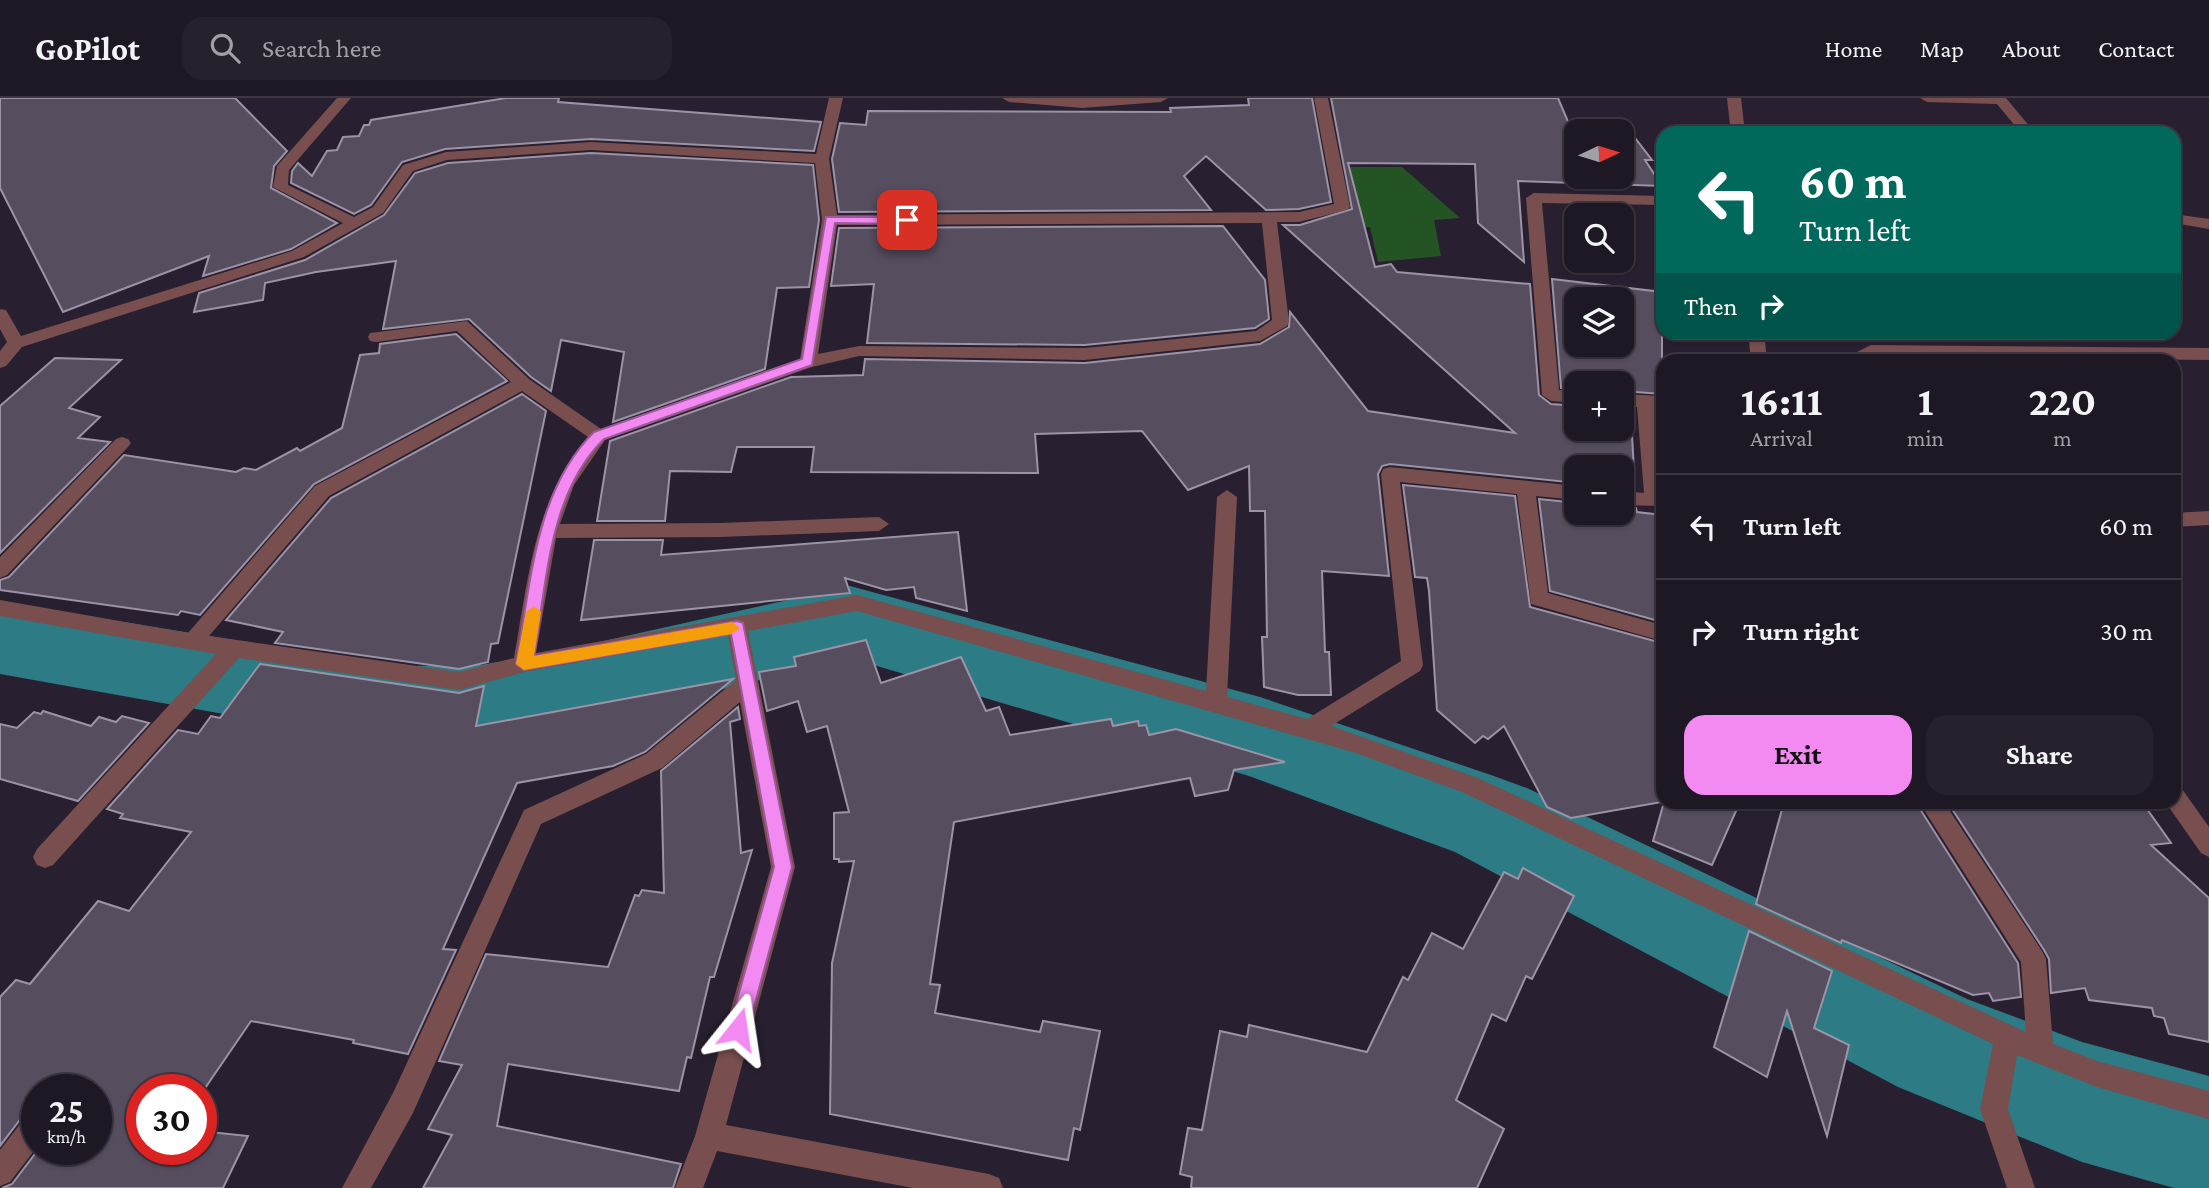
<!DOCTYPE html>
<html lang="en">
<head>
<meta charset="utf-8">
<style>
	body { margin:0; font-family:"Crimson Pro",serif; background:#26212c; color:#f1f3f6; height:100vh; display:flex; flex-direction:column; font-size:26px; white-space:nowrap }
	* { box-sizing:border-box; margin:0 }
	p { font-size:23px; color:#a1a0a6 }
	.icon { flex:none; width:38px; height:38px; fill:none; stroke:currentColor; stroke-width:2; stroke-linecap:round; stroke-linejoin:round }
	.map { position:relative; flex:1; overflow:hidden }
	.sheet { position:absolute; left:1656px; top:256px; width:525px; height:455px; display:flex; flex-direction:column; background:#1e1824; border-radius:21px; box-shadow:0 2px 5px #0004,0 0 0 2px #3c3741 }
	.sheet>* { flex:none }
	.top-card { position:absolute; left:1656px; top:28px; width:525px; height:214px; border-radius:21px; box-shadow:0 2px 5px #0004,0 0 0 2px #3c3741; background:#00695c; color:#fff; overflow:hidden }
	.needle { width:46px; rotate:86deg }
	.tools { position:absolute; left:1564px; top:21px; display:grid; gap:14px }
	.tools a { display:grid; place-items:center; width:70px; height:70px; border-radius:14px; background:#1e1824; box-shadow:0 2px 5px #0004,0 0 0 2px #3c3741; font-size:35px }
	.speed { position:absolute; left:21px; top:976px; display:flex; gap:14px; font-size:35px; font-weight:700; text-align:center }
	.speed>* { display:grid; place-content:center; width:91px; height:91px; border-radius:50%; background:#1e1824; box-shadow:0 2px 5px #0004,0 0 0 2px #3c3741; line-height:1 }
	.speed small { font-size:18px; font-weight:400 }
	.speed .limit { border:10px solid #d22; background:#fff; color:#111 }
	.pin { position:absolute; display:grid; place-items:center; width:60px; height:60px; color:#fff; margin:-30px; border-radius:14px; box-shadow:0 4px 10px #0006 }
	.me { position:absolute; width:77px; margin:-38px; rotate:15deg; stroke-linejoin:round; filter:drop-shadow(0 0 5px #0008) }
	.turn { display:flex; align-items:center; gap:24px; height:147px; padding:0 28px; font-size:32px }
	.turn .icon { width:91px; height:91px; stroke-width:2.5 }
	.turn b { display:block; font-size:49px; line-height:60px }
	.then { display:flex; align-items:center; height:66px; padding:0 28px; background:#0003; gap:14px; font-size:26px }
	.eta { display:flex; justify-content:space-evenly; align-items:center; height:119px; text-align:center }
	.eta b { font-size:42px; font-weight:700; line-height:49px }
	.button { display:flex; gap:14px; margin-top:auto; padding:14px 28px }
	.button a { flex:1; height:80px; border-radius:21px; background:#f38af2; color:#111; font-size:28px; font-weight:700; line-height:80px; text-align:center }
	.button a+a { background:#26212c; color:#f1f3f6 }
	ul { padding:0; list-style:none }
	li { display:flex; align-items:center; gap:21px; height:105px; padding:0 28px; border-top:2px solid #3c3741 }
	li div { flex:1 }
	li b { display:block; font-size:26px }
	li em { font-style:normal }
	header { display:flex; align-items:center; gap:42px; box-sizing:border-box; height:98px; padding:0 35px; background:#1e1824; border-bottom:2px solid #3c3741 }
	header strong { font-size:33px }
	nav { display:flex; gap:38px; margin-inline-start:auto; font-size:24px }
	.search { width:490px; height:63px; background:#26212c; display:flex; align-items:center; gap:18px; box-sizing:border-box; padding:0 24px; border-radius:21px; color:#a1a0a6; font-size:26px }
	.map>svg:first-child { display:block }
	.green { fill:#245423 }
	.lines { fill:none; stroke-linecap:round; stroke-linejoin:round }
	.river { fill:#2d7b84; fill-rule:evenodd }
	.building { fill:#564d5f; stroke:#9c93a7; stroke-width:2; fill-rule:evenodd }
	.street { fill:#784e4e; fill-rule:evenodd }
	.route { fill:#f38af2; stroke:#9e5a9d; stroke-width:2 }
	.slow { fill:#f59e0b }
</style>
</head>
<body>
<header>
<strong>GoPilot</strong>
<div class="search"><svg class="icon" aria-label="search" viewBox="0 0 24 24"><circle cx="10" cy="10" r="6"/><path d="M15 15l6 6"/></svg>Search here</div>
<nav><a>Home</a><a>Map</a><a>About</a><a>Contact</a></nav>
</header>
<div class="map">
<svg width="2209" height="1090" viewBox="0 0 2209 1090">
	<rect width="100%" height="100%" fill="#282030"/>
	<polygon class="green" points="1348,69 1402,69 1460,120 1434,122 1441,158 1378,164 1370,129 1361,129"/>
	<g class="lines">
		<polygon class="river" points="850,488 1260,599 1491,677 1527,690 1967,901 2082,944 2209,978 2209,1090 2174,1090 2082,1064 1898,989 1455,754 1249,678 850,560 568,629 481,645 411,646 364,641 0,576 0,504 364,563 411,568 481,567 568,551"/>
	</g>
	<g class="building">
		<polygon points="0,0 235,0 287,53 274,68 271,90 337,125 291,151 203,178 209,158 63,214 0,90"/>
		<polygon points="506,0 559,0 558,4 821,24 814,53 591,41 445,51 402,64 371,107 354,116 291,85 292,73 298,65 312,78 327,53 337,52 343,39 359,38 364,27 369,27 371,22"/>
		<polygon points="1248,0 1312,0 1331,104 1299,111 1266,112 1206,58 1184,78 1211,112 839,114 832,61 840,25 866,27 868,13 1171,14 1170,10 1249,7"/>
		<path d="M1331,0H1558L1569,26L1622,23L1652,62H1645L1662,88L1518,83L1524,164L1478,125L1475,66L1348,65L1375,169L1391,166L1397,174L1530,186L1539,297L1551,306L1577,308V331H1622V311H1635V318H1631L1635,392L1622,390V369H1577V385L1390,366L1382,368L1378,376L1389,478L1322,473L1325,554H1329L1331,597H1298L1264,589L1262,539H1267L1265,413H1250L1249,368L1188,392L1142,333L1035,336L1038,375L811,374L814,349H737L731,374L670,373L665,423H597L610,343L791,279L863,277L865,261L1085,265L1260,246L1289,229L1290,214L1368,313L1515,335L1283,127H1300L1352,111ZM1577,33H1622V79H1577Z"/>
		<polygon points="591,55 813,67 819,122 809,189 777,190 765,271 613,324 624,254 561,242 551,293 531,279 469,221 383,231 396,163 316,174 265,185 263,202 194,214 199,195 305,162 384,117 415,75 448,65"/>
		<polygon points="1223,128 1265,182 1269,221 1255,230 1085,247 867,245 874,186 831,188 839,130"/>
		<path d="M1552,181L1662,194V296L1622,293V285H1577V290H1561ZM1577,201H1622V247H1577Z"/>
		<polygon points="456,236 507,283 314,386 200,517 181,513 178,517 0,492 0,482 9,479 124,357 236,374 244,370 256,372 297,350 300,353 342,330 360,257 379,255 380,246"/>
		<polygon points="55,260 121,262 69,310 100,319 78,340 110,344 0,455 0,308"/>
		<polygon points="522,296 546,313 498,545 491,546 488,564 459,571 275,545 283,534 226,522 331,400"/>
		<polygon points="1403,387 1515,398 1530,509 1662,545 1662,704 1571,720 1547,709 1504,628 1488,641 1483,638 1475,645 1437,612 1429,493 1427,480 1415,479"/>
		<polygon points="1539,401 1577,405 1577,415 1622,415 1622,410 1636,410 1637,414 1662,417 1662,524 1550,493"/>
		<polygon points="958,434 967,513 916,500 914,489 886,492 845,480 850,495 581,522 594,442 663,442 661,457"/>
		<polygon points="866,542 881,585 961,559 986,613 999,609 1010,637 1111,621 1113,628 1138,623 1139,628 1146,627 1149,637 1176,631 1285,664 1234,672 1228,692 1195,698 1190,680 954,724 930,886 940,887 935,915 1040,934 1043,923 1100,933 1080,1032 1074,1030 1068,1062 830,1016 832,865 854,763 839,764 839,761 834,761 834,715 849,714 827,628 807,634 798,603 767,613 759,574 796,568 794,559"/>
		<polygon points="260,566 459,595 484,588 476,628 733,581 645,654 613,668 517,685 443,851 456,852 408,956 353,945 354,942 251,923 201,996 201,992 142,992 142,1052 201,1052 201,1033 248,1038 223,1090 2,1090 12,1086 38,1052 96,1052 96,992 37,992 37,1011 25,1015 0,1048 0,899 16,882 30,886 98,803 129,813 191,734 120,720 123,716 107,711 178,632 198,636 211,618 220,620"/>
		<polygon points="738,609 740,621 730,624 741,755 752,752 714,879 710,879 691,960 687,959 679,993 508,966 497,1028 681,1066 673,1090 423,1090 452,1037 428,1031 462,967 439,963 486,856 608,869 635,797 639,798 642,792 664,795 661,673"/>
		<polygon points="43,613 91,628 99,619 116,624 122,618 149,625 78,703 0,681 0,626 17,630 34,614 41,616"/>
		<polygon points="1664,704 1740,704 1712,767 1653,743"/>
		<polygon points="1784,704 1900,704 1920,711 2018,865 2021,899 1993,903 1989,895 1973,897 1842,842 1841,845 1756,806"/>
		<polygon points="2002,704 2142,704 2171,745 2151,747 2209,800 2209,944 2169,936 2164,920 2154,918 2152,910 2089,902 2085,890 2051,895 2049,861 2044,852 1952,711"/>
		<polygon points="1523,770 1574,798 1532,881 1526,878 1506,923 1492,916 1456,1002 1504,1031 1477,1090 1191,1090 1192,1079 1180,1076 1188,1030 1202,1032 1220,933 1247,939 1249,927 1367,954 1403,879 1408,882 1432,835 1463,851 1504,774 1518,781"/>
		<polygon points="1749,833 1832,873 1814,930 1849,947 1827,1038 1787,913 1767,979 1714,949"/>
	</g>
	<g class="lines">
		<g class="street">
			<path d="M337,0H351L289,72L288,87L354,119L373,109L403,67L446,54L591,44L816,56L829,0H843L829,61L837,117L1299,114L1334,106L1314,0H1328L1350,109L1347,112L1299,124H1277L1289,224L1287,228L1260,243L1085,262L859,258L812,269L605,342L574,387L560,426L721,425L879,419L889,426L879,433L721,439L556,440L536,555L857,497L1206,593L1217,399L1227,392L1237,399L1227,599L1307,621L1401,563L1381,376L1383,371L1390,369L1577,388V402L1536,398L1548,495L1662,527V543L1531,506L1517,396L1400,384L1423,567L1420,573L1331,628L1478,680L2026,934L2021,864L1919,704H1944L2042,853L2046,861L2053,946L2097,963L2209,993V1021L2097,989L2017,957L2008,1011L2035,1090H2007L1980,1011L1993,946L1462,694L1353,654L857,513L748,533L795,769L726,1027L989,1076L999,1080L1003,1090H913L717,1053L703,1090H675L695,1038L771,769L740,604L662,670L541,726L413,1015L371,1090H342L393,995L524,712L646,656L736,582L728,537L524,574L459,592L239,560L53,767L45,770L37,767L33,759L37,751L216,556L0,518V502L188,535L315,388L511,284L457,233L376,244L370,243L368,239L370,235L467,223L529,281L601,331L800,261L822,122L815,65L591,52L447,62L413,73L383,115L304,159L22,249L6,268L0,270V253L7,244L0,231V211L6,212L21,238L292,153L343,125L273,89L277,68ZM1262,125L1272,222L1256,233L1085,250L859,248L818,256L837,127ZM522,293L588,339C534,401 528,482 514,560L459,574L209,538L329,398Z"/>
			<polygon points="1002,0 1168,0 1161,4 1082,10 1009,4"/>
			<polygon points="1727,0 1741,0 1745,35 1731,35"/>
			<polygon points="1920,0 2006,0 2035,35 2021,35 1997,6 1927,4"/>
			<polygon points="1534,95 1662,98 1662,107 1542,105 1559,292 1577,293 1577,305 1551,303 1542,297 1526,100"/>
			<polygon points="2174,116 2209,121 2209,131 2174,125"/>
			<polygon points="1748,234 1764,234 1767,262 1751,262"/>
			<polygon points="1871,247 2209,250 2209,262 1874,258 1863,262 1841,262"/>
			<polygon points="1622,296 1662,298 1662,310 1655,310 1662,391 1661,408 1622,407 1622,393 1644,395 1637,309 1622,308"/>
			<polygon points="122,339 128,341 131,345 128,349 7,477 0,480 0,459 116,341"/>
			<polygon points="2209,413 2209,427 2174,429 2174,415"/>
			<polygon points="2174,688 2182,691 2209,729 2209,759 2201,755 2166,705 2174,704"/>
			<polygon points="37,1013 37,1049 10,1084 0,1088 0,1052 27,1017"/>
		</g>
	</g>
	<path class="route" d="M826,119H907L913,122L907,126L835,125L812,267L604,341C548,396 547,485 534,558L737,523L743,525L792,769L748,931L746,938L738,941L731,938L729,931L774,769L731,536L524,572L516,566C531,488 534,393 594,334L802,261Z"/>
	<polygon class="slow" points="534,508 541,514 534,558 732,524 740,530 732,536 524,572 516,566 526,514"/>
</svg>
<div class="tools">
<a><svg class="needle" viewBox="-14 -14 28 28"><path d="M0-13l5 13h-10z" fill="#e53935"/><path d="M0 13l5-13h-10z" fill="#a1a0a6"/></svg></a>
<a><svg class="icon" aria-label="search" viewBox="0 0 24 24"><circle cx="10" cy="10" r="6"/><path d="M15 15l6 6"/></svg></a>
<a><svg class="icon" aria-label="layers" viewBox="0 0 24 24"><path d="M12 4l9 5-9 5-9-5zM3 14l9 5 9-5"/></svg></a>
<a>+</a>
<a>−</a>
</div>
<div class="speed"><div>25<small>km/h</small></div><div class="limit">30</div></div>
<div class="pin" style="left:907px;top:122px;background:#d93025"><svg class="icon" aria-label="arrive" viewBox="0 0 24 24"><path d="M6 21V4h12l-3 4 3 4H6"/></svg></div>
<svg class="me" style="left:738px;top:931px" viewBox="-20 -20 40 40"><path d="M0-17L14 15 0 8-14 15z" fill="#f38af2" stroke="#fff" stroke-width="4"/></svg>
<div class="top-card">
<div class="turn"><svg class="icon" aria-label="left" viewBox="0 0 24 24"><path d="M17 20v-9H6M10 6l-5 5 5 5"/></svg><div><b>60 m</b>Turn left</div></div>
<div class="then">Then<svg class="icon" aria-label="right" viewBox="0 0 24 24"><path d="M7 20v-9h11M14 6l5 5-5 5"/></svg></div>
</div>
<section class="sheet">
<div class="eta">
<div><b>16:11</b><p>Arrival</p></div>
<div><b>1</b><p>min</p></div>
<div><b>220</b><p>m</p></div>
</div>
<ul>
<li><svg class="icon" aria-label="left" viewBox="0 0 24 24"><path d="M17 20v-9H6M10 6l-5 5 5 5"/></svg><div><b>Turn left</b></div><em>60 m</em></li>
<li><svg class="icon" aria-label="right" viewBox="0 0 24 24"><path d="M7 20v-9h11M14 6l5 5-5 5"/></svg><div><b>Turn right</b></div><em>30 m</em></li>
</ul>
<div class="button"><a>Exit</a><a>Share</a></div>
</section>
</div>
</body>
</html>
